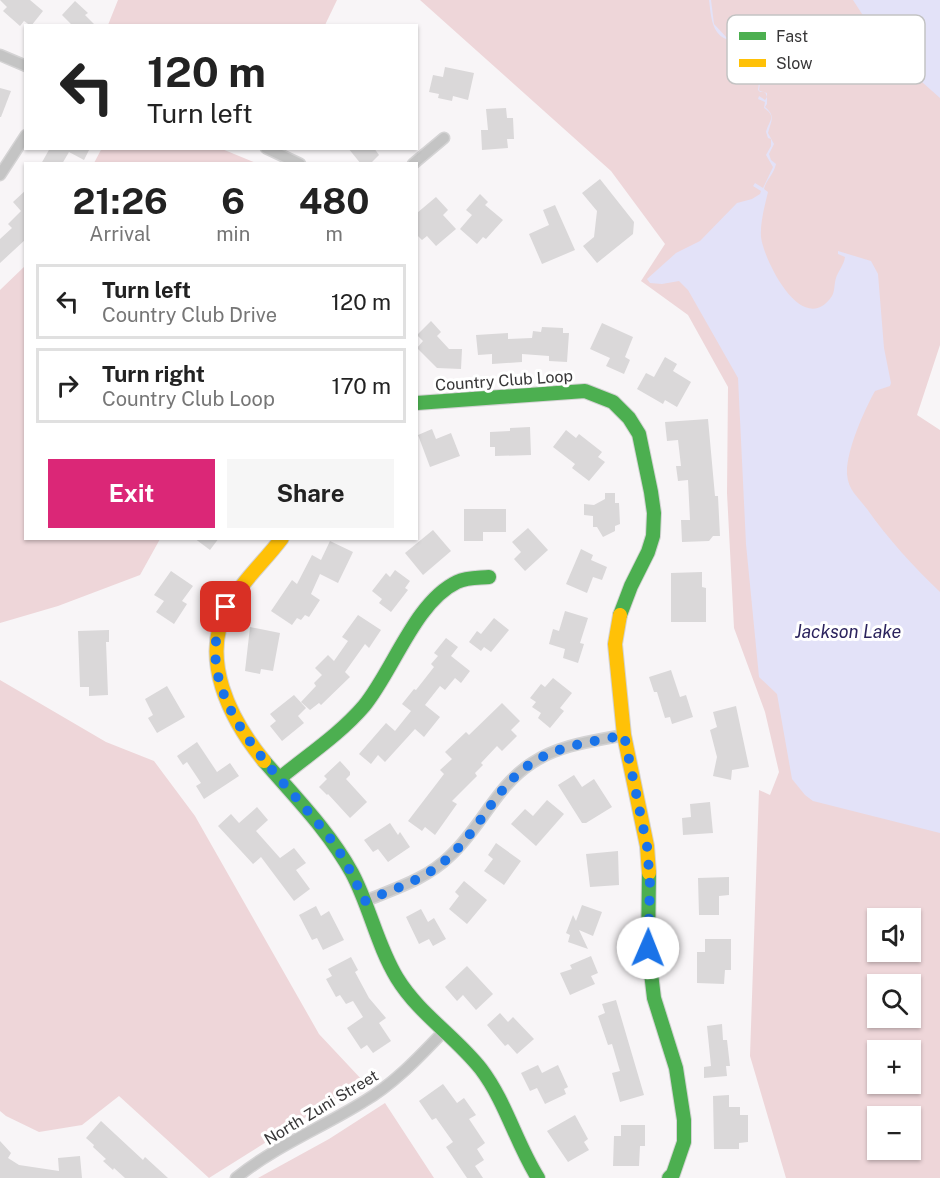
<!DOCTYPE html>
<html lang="en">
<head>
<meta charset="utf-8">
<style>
	body { margin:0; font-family:"Public Sans",sans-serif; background:#f6f6f6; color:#222; height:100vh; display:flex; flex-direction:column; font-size:22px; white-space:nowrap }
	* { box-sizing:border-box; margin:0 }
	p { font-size:20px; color:#767676 }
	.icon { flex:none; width:33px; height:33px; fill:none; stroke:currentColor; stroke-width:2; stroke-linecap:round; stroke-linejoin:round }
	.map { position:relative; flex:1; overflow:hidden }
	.panel { position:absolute; left:24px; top:162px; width:394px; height:378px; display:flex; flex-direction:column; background:#fff; border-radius:0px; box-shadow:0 2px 4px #0004 }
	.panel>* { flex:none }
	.hud { position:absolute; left:24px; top:24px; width:394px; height:126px; border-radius:0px; box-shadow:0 2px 4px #0004; background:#fff; color:#222; overflow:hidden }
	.controls { position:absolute; left:867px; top:908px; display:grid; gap:12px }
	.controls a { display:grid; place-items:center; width:54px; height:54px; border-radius:0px; background:#fff; box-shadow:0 2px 4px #0004; font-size:30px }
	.pin { position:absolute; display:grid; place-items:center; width:51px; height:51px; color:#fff; margin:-26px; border-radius:12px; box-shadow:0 3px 9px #0006 }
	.me { position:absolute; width:66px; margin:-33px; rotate:1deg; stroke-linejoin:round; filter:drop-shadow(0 0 4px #0008) }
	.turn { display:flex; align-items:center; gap:21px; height:126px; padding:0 24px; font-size:27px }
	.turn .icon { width:78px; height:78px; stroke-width:2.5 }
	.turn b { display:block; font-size:42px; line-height:51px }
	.eta { display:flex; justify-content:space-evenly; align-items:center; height:102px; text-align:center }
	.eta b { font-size:36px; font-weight:700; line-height:42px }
	.primary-button { display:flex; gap:12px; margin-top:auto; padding:12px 24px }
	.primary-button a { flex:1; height:69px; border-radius:0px; background:#db2777; color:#fff; font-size:24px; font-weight:700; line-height:69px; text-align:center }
	.primary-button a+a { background:#f6f6f6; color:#222 }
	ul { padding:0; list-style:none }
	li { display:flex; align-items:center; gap:18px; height:75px; margin:0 12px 9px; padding:0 12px; border:3px solid #e0e0e0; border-radius:0px }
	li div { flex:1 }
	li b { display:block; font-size:22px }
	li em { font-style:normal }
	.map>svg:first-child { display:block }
	.green { fill:#eed6d9; fill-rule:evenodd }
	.water { fill:#e3e2f8 }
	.building { fill:#dad8d9 }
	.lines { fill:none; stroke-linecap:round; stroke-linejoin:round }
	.street-casing { stroke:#d4d3d4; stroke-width:13 }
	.fast-casing { stroke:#d4d3d4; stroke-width:16 }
	.slow-casing { stroke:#d4d3d4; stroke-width:16 }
	.street { stroke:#c4c4c4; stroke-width:10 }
	.fast { stroke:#4caf50; stroke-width:14 }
	.slow { stroke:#ffc107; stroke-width:14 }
	.route { stroke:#1a73e8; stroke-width:10; stroke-dasharray:0 18 }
	.labels { text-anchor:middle; stroke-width:6; stroke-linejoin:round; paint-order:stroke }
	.street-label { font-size:16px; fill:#373637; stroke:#fff }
	.water-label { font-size:18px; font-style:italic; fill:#2c245e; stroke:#fff }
	.key { fill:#fff; stroke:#c3c3c3; stroke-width:1.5 }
	.key-label { font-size:16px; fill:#373637 }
</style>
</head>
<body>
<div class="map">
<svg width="940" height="1178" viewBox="0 0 940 1178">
	<rect width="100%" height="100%" fill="#f8f5f7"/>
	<g class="green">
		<polygon points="118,0 337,0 325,25 108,25"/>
		<path d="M420,0H940V345L917,415L940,430V1178H786L750,1056L759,790L770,795L779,772L765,712L734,628L727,493L728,387L688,315L641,281L665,244L611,171ZM878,918H910V951H878ZM878,984H910V1017H878ZM878,1050H910V1083H878ZM878,1116H910V1149H878Z"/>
		<polygon points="102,148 222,149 256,163 94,163"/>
		<polygon points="25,266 26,538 160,539 140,575 58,606 0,623 0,290"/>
		<polygon points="0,680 106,742 154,761 195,816 319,1034 363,1081 209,1178 119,1096 82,1125 39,1132 6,1116 0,1111"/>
		<polygon points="385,1103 434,1178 258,1178 329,1139"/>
	</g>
	<g class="water">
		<path d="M709,0H711L714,24L727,38L736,39L740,51L745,52C754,71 763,65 759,90L760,91L767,93V104L765,107C776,116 771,121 768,133L774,144L769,154L771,160L776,164C774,174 766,180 764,189L768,192C765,205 760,222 761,237C764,261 803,339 832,296C835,291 834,284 836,278C838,271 844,265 845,257L838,254V251L871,261L878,274L884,348L891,383L890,386L875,391C864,411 846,451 847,474C848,490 858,497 867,509C889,540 913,566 940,592V833L813,801L805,795L792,779L777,694L759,677L746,544L738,378L688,290L679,281L662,284L650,283L647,279L676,253L700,241L737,203L752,199L760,194L761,191L753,186L755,183L763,188L773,167L766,155L771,146V139L768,138L766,132C769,120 777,117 764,108L765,102L758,99L759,96L765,100L767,97L765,92H760L758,90C762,66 753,70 743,53L740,54L738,52L736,41C733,40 729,41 726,39C711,33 711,14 709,0Z"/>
		<polygon points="853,0 940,0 940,98 905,67 874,36 873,31"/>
	</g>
	<g class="building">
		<polygon points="0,0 30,0 43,11 31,26 24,21 20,26 3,11 7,7"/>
		<polygon points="75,1 88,13 85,15 96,26 73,26 62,15"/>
		<polygon points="445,67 474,73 468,100 453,96 452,101 438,98 439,94 429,92 433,75 443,77"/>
		<polygon points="0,88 11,91 1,117 0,117"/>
		<polygon points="506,108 507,118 513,118 514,139 507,139 508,148 482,150 481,130 488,130 486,109"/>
		<polygon points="50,148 90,148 84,160 69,152 62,164 41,164"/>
		<polygon points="348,148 374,148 379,155 370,164 361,164"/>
		<polygon points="600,179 634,222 633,234 597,263 583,246 594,237 597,211 582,193"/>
		<polygon points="26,190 26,239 0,263 0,239 12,228 8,224 21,211 13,202"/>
		<polygon points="480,194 488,202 485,205 503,220 486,239 483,237 477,244 460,229 472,215 466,210"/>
		<polygon points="436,197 448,210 443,215 456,229 436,246 427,236 422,240 417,235 417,213"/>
		<polygon points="555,205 575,250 542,264 529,234 549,225 543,210"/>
		<polygon points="431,321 441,332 437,336 449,349 462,349 461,369 437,368 417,348 423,341 417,335"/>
		<polygon points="602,323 633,337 625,357 630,360 624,374 606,366 610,358 590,349"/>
		<polygon points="542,327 563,328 563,333 569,333 567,362 549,361 549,356 522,354 522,362 492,364 492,354 478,355 476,335 508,333 508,339 532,338 533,331 541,332"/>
		<polygon points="665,357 677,364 673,371 691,382 677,407 665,400 663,404 637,389 646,373 654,377"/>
		<polygon points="708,419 715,496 718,496 720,536 713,536 709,541 682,542 681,520 690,520 688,480 678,481 676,466 681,466 678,440 667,441 665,422"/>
		<polygon points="530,427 531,455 495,456 495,447 490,447 490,432 510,431 510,428"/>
		<polygon points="432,429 436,439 451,433 460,456 430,467 418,435"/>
		<polygon points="566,430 576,438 579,434 602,452 598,457 605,462 589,481 572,468 575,464 553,447"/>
		<polygon points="605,493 615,493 615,503 619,503 620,524 615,526 615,531 603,537 597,527 593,527 593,516 584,515 584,504 594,505 605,499"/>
		<polygon points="464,509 506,509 506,532 483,532 483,541 464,541"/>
		<polygon points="528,528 548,550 525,571 514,559 521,552 512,542"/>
		<polygon points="433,530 451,551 423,575 405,553"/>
		<polygon points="194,538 219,538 210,550"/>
		<polygon points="330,541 353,552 338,583 320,574 311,594 320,600 309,617 305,615 301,620 297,618 292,625 271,611 292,580 297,584 312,555 321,560"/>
		<polygon points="581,549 593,555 591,560 607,567 602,580 593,577 587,593 566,584"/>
		<polygon points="395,570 410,581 405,588 408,590 391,612 379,603 382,599 372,591 386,573 390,577"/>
		<polygon points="171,571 193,586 182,601 187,604 174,624 156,612 164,601 154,595"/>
		<polygon points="702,572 702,587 706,588 706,622 671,622 671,573"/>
		<polygon points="565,611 588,618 580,643 584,644 578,663 563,658 565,649 549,644 553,629 559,631"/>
		<polygon points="358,615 381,630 369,648 365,644 345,672 350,677 321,705 319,703 310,710 301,702 316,686 314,683 322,675 315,668 328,655 334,661 348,641 342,637"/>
		<polygon points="494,618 509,630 491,652 484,647 481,651 469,642 477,631 481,634"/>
		<polygon points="250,627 280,633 273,671 261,669 260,674 245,671"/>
		<polygon points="109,630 109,642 106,642 108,695 89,696 89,687 80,687 78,631"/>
		<polygon points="446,638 458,647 451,656 470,671 461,683 455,678 445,690 440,686 425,705 440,717 424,737 415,729 385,762 378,755 371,764 359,754 386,723 395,731 411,711 402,704 414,689 416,690 434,667 431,664 438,656 434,653"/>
		<polygon points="671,670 680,697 686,695 693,717 672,724 670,717 665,718 657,692 654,692 649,677"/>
		<polygon points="553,678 572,693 560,708 564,711 550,728 538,718 541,713 532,707 536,702 530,698 541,684 545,687"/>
		<polygon points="167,686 185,717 157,733 148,718 153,715 145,699"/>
		<polygon points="294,695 306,708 298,716 304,723 282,741 270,726 276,721 270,714"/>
		<polygon points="502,703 520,721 511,730 517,736 502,751 497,746 481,763 483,765 475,773 477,776 452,801 457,804 435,835 425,827 422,831 408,821 444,774 440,770 452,759 445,752 466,732 469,735"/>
		<polygon points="736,706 749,767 732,770 731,780 713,776 717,757 710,730 717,727 713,712"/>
		<polygon points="197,742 217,772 230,763 239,776 204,799 196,786 201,783 187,762 183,765 177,756"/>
		<polygon points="340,761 350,772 350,775 346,779 367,802 350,818 328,794 327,795 319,787 327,779 324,776"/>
		<polygon points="574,775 582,787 594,779 612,807 586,823 582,823 558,785"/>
		<polygon points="547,800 564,814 536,846 511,824 525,809 533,816"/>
		<polygon points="710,802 713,833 683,835 682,818 691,817 690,804"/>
		<polygon points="257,807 268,820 256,831 280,858 294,848 306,863 296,870 310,889 294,901 261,857 253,864 218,826 231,814 239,823"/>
		<polygon points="390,823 398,835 400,832 410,847 388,862 378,849 373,852 364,840"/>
		<polygon points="496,843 521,861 504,885 484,871 493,859 488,855"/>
		<polygon points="618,851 619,885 590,887 586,854"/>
		<polygon points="729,877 729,895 719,896 719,915 699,915 698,878"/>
		<polygon points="464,881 487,900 467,924 449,909 459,896 455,892"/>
		<polygon points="582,905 602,912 593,936 579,930 588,949 568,942 570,935 566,933 573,915 576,921"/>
		<polygon points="316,906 321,916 329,911 344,940 323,950 317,938 312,940 299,915"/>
		<polygon points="421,909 428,922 434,918 446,939 433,946 429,939 419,944 406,917"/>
		<polygon points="705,939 731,939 731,970 725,970 724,984 697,983 697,952 705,952"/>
		<polygon points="591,956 598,973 591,976 595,984 570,995 560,973 572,969 570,965"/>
		<polygon points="351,957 358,970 355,972 369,998 386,1018 379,1023 391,1041 373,1053 367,1045 361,1049 347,1028 363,1017 353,1001 346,1004 340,995 336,997 326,979 332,976 328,969"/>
		<polygon points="467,966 493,994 476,1010 463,995 457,1001 445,987"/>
		<polygon points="616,1000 644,1095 620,1102 612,1073 620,1071 612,1044 608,1045 598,1016 605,1013 602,1004"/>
		<polygon points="500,1013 508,1022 513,1017 534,1039 517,1054 508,1044 505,1046 487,1025"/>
		<polygon points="722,1024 723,1040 727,1040 730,1066 726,1066 727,1076 704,1078 704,1067 711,1066 707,1026"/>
		<polygon points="538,1065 542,1073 558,1065 568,1087 564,1089 566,1094 545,1104 537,1088 530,1091 521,1073"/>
		<polygon points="443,1084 457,1103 464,1098 476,1115 469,1119 485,1143 477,1149 484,1160 475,1166 483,1178 467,1178 446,1147 453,1142 436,1118 432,1120 419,1101"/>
		<polygon points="729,1095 729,1107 740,1107 740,1115 748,1115 748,1142 739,1143 739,1149 714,1149 713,1096"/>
		<polygon points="575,1115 588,1139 584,1142 589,1150 568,1162 547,1131"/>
		<polygon points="101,1121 143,1160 145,1157 168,1178 125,1178 114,1168 113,1170 103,1161 106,1159 93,1147 94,1145 86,1138"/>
		<polygon points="621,1125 645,1125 645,1146 640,1146 639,1166 613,1166 614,1136 621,1136"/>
		<polygon points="0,1141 11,1153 8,1158 19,1165 59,1171 58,1158 80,1156 82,1178 0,1178"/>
	</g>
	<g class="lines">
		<g class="street-casing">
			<g id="street">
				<polyline points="0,55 26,66"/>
				<polyline points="266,148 300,164"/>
				<polyline points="413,164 444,138"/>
				<polyline points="0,175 26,135"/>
				<path d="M365,901C394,889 427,879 450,856C481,828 496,786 532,763C559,745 593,741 624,735"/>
				<path d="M236,1178C274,1147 321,1128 363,1102C394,1084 419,1057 443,1032"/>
			</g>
		</g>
		<g class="fast-casing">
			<g id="fast">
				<polyline points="417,403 585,391 613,402 629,418 639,434 651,492 654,513 653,536 648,552 631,586 620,615"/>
				<path d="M264,761C295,797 329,831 352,873C370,907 377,945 397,978C419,1014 455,1036 481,1069C506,1102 516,1143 538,1178"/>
				<path d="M280,778C308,755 340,734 364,706C393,671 415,602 457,582C467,577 479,578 489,577"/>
				<polyline points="649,873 648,948 654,998 676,1068 684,1120 684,1142 673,1174 669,1178"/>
			</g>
		</g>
		<g class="slow-casing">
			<g id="slow">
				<polyline points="620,615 615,644 624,735 647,846 649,873"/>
				<path d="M264,761C230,719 199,659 228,606C242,581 265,561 282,538"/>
			</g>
		</g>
		<use href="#street" class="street"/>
		<use href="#fast" class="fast"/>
		<use href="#slow" class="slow"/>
	</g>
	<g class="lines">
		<path class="route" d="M226,607C183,696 281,774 329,837C344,856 354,879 365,901C394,889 427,879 450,856C481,828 496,786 532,763C559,745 593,742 624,735L647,846L650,884L648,948"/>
	</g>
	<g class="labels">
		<g class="street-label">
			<text transform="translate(504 380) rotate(-4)" y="6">Country Club Loop</text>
			<text transform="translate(321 1107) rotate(-31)" y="6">North Zuni Street</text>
		</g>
		<g class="water-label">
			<text x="848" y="638">Jackson Lake</text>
		</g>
	</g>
	<rect x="727" y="15" width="198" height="69" rx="9" class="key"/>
	<rect x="739" y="32" width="27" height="8" fill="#4caf50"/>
	<rect x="739" y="59" width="27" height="8" fill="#ffc107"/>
	<g class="key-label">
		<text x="776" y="42">Fast</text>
		<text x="776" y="69">Slow</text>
	</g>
</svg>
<div class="controls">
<a><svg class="icon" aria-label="sound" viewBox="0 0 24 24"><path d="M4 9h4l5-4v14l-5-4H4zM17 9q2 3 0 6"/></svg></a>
<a><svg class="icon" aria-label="search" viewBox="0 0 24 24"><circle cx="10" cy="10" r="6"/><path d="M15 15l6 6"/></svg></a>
<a>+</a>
<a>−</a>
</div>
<div class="pin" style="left:226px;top:607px;background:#d93025"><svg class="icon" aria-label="arrive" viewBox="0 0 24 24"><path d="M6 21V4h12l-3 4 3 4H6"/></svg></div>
<svg class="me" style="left:648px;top:948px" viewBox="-20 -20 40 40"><circle r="19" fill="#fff"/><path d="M0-13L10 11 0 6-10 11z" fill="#1a73e8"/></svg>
<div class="hud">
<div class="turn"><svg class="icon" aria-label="left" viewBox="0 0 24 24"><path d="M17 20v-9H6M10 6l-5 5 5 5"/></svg><div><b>120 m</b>Turn left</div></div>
</div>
<section class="panel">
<div class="eta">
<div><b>21:26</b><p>Arrival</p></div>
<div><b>6</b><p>min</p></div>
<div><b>480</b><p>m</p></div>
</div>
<ul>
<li><svg class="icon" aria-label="left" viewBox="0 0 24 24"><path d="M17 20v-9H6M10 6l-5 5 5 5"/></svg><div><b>Turn left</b><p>Country Club Drive</p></div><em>120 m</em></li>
<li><svg class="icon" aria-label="right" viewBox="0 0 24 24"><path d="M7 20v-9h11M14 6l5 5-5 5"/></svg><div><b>Turn right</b><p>Country Club Loop</p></div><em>170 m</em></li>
</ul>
<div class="primary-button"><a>Exit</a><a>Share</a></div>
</section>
</div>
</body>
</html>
